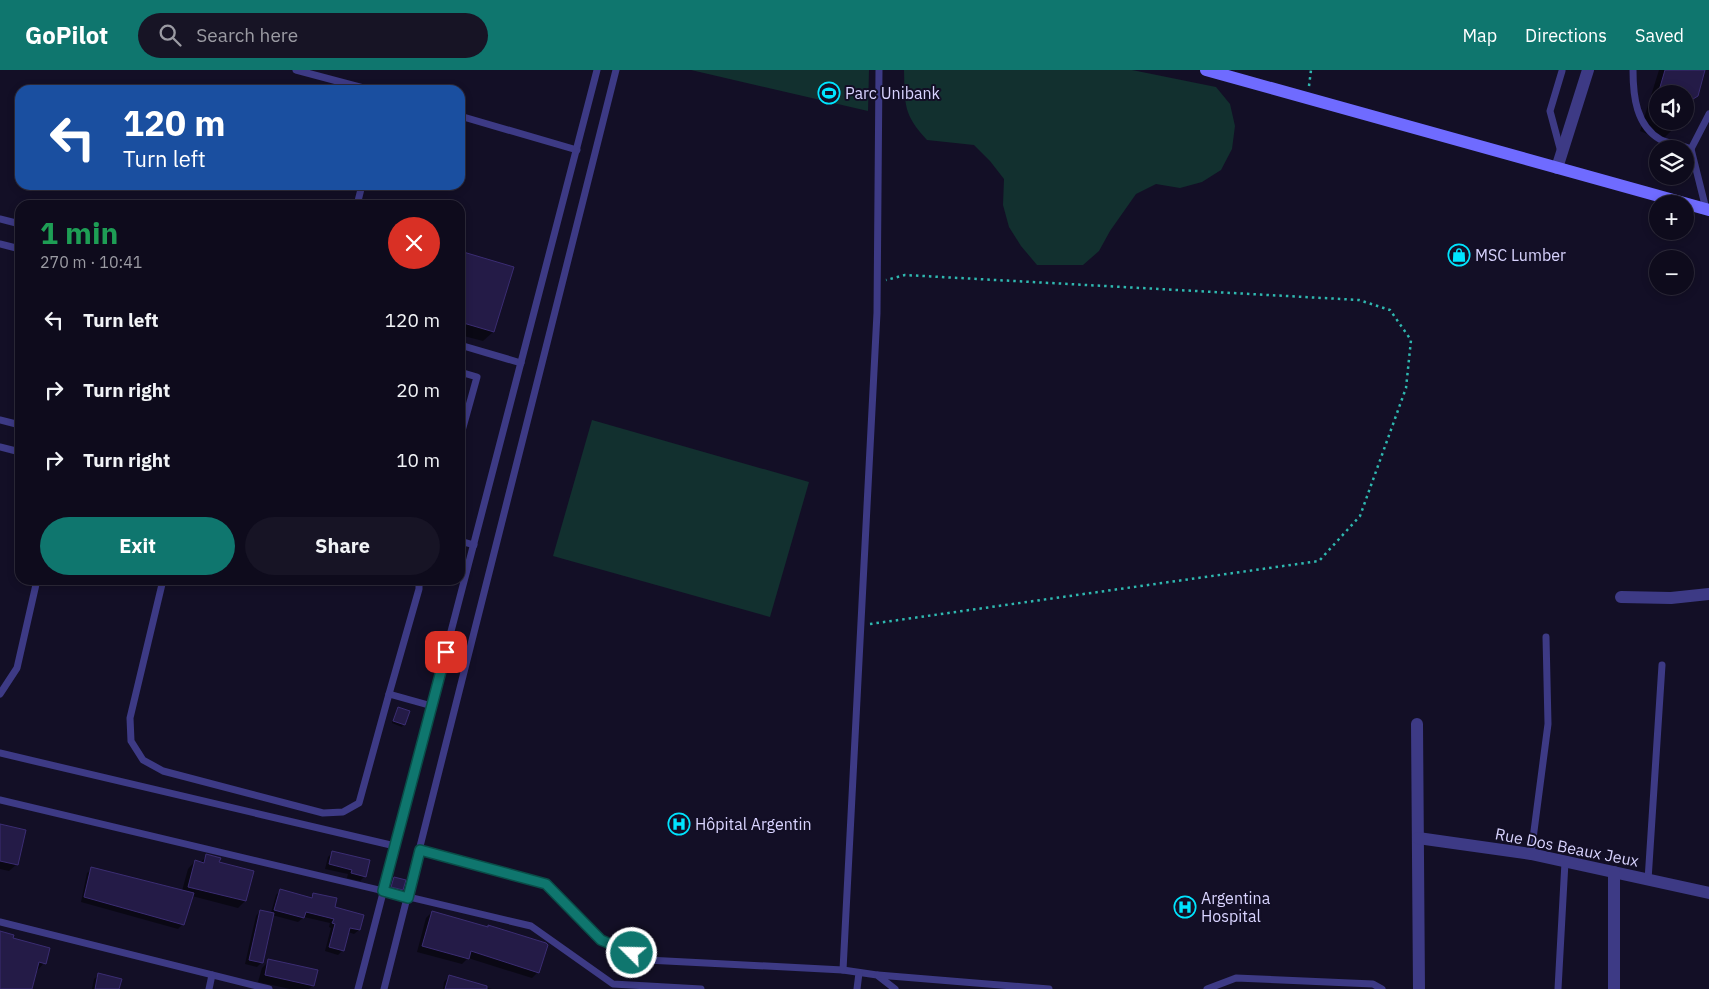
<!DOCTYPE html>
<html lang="en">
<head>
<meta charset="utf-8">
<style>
	body { margin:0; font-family:"IBM Plex Sans",sans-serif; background:#171425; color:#f1f3f6; height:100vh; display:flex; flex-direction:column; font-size:19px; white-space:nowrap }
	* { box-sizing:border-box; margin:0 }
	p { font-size:16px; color:#9b9ba3 }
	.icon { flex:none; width:28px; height:28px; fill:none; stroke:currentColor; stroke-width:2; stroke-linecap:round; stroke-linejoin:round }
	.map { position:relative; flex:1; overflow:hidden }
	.panel { position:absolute; left:15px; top:130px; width:450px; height:385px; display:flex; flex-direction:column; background:#0e0b1c; border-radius:15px; box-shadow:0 2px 8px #0003,0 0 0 1px #2e2b3b }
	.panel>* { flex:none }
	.banner { position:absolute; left:15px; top:15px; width:450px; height:105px; border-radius:15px; box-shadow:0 2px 8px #0003,0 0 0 1px #2e2b3b; background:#1a4fa0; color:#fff; overflow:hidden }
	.fabs { position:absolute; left:1649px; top:15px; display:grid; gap:10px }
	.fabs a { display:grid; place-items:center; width:45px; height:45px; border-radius:50%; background:#0e0b1c; box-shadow:0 2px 8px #0003,0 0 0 1px #2e2b3b; font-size:25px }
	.pin { position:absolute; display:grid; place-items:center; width:42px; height:42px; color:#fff; margin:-21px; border-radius:10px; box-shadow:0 2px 8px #0006 }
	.me { position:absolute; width:55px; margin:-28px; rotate:293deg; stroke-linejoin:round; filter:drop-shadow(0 0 4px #0008) }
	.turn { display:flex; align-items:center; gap:18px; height:105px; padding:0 25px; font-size:22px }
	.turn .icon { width:65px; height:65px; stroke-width:2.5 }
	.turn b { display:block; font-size:35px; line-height:42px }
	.round { display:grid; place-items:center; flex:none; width:52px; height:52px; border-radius:26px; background:#171425 }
	.summary { display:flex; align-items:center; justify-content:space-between; height:85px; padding:0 25px }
	h1 { font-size:30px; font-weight:800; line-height:38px; color:#1e9e55 }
	.primary-button { display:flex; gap:10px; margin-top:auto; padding:10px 25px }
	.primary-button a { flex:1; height:58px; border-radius:30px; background:#0f766e; color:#fff; font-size:20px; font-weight:800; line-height:58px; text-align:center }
	.primary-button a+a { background:#171425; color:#f1f3f6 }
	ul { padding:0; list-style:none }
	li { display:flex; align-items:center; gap:15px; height:70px; padding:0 25px }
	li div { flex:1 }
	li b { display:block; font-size:19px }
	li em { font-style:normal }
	header { display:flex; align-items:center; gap:30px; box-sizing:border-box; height:70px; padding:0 25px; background:#0f766e; color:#fff }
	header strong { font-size:24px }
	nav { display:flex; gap:28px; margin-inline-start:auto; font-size:18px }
	.search { width:350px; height:45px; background:#171425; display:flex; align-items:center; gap:12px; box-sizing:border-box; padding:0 18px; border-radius:28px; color:#9b9ba3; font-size:19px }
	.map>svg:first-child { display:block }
	.green { fill:#12302f }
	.shadow { fill:#0007 }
	.building { fill:#241b47; stroke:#3b2d73 }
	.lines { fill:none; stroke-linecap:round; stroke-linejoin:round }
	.path { stroke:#2fb8b0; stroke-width:2.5; stroke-dasharray:2.5 4; stroke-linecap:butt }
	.lane { stroke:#3d3a85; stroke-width:7 }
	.street { stroke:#3d3a85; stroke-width:12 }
	.secondary { stroke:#6f6bff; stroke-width:12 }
	.route-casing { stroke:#0a4d48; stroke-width:12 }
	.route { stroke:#0f766e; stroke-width:9 }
	.labels { text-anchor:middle; stroke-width:4; stroke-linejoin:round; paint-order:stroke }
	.poi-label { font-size:16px; fill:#d9d4ff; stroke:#130f26; text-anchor:start }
	.street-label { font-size:16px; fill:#d9d4ff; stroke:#130f26 }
</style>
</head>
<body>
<header>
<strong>GoPilot</strong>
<div class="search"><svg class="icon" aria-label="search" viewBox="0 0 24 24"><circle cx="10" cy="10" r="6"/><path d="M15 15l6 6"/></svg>Search here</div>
<nav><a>Map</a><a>Directions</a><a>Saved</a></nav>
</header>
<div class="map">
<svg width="1709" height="919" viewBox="0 0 1709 919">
	<rect width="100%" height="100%" fill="#130f26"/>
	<g class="green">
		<polygon points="691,0 869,0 868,41"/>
		<path d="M904,0H1132L1216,17L1230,34L1235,56L1232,79L1221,100L1202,112L1180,118L1156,114L1136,124L1110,161L1099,181L1083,195H1037L1021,176L1009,157L1003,135L1004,109L990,91L974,75L927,70C903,44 905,35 904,0Z"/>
		<polygon points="592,350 809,412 770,547 553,486"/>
	</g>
	<g class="shadow">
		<polygon points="1659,0 1703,0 1696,25 1685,36 1685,24 1658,24 1658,51 1674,51 1672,60 1662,70 1640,61"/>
		<polygon points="460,182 512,198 493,262 483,271 460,265"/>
		<polygon points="398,638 409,642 402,657 392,653"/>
		<polygon points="0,755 17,794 9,801 0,799"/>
		<polygon points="333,782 365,806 360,811 347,808 348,804 325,799 328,787"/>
		<polygon points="207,786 218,793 252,802 245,831 238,838 192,826 182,855 178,859 81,832 87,803 92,799 182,821 188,799 195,791 200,793"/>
		<polygon points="394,808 402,820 400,822 390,819"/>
		<polygon points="280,821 309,828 314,824 359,860 354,864 348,862 343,880 338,885 325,881 331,858 329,857 330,853 304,847 298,852 272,845 262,892 257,897 245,894 256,846 260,841 271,843 276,825"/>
		<polygon points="432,842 487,858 489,856 538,902 532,908 468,888 462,894 417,882 426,848"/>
		<polygon points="0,865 44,893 35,903 30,919 0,919"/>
		<polygon points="269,891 313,915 309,919 290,919 258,912 262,898"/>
		<polygon points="99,905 118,919 92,919 94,909"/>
		<polygon points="449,907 492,919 443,919 444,912"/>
	</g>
	<g class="building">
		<polygon points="1665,0 1705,0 1698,26 1685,34 1685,24 1658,24"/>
		<polygon points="460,181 514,197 494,262 460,252"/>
		<polygon points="398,637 410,641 405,655 393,651"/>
		<polygon points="0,754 26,760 18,795 0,791"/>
		<polygon points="332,781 370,790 366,807 351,803 352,800 329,794"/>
		<polygon points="206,784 221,788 219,792 254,801 246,831 188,817 195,790 204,793"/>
		<polygon points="91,797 194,823 184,855 84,827"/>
		<polygon points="394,807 406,810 403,820 391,817"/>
		<polygon points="280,819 312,828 313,823 337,828 335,837 364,845 360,860 350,858 344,881 329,877 335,854 332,853 334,849 306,842 304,848 274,840"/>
		<polygon points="260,840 274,843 263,893 249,890"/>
		<polygon points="432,841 488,857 488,855 546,873 548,875 539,903 471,881 469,889 422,876"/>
		<polygon points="0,861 14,865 13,868 50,878 46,894 39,892 32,919 0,919"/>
		<polygon points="268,889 318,900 314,916 265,905"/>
		<polygon points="98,903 122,909 119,919 95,919"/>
		<polygon points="449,905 487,916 487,919 445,919"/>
	</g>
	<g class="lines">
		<g class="path">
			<polyline points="1309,16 1311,0"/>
			<polyline points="870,554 1319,491 1360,446 1406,318 1411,270 1390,240 1359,230 905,205 886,210"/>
		</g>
		<g class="lane">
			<polyline points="296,0 371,20"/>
			<path d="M1633,0C1633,26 1636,56 1661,70C1669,74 1681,75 1691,79L1706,139"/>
			<polyline points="460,46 577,80"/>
			<polyline points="1691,79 1709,44"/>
			<polyline points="1561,82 1550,41 1562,1"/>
			<polyline points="357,135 362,115"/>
			<polyline points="0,149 20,154"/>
			<polyline points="0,174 20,179"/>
			<polyline points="460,275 521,293"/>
			<polyline points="460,302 477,307 460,368"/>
			<polyline points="0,350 20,355"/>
			<polyline points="0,377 20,382"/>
			<polyline points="460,471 474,475"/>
			<polyline points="163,510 130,648 131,671 143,690 163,701 323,743 343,742 359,733 389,624"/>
			<polyline points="419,510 419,519 389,624 432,636"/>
			<polyline points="0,624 17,598 37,510"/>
			<polyline points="0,683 395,776"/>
			<polyline points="0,730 531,856 613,914 701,919"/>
			<polyline points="420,780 546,814 601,870 647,890 843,900 877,905 895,919"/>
			<polyline points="1531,784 1548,654 1546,567"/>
			<polyline points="1648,810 1662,595"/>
			<polyline points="0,852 269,919"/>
			<polyline points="843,900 877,243 879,0"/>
			<polyline points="878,905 1049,919"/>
			<polyline points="209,919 212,905"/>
			<polyline points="358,919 597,0"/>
			<polyline points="384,919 616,0"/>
			<polyline points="857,919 859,903"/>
			<polyline points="1207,919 1236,908 1373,914 1382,919"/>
			<polyline points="1558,919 1565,792"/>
		</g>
		<g class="street">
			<polyline points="1557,98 1588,0"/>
			<polyline points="1621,527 1671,528 1709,524"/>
			<polyline points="1417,654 1419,919"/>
			<polyline points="1418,768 1531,784 1709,823"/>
			<polyline points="1614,919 1614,802"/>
		</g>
		<polyline class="secondary" points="1206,0 1709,140"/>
	</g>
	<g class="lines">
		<g class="route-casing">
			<polyline id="route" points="446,582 383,821 408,828 420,780 546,814 601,870 632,883"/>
		</g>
		<use href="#route" class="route"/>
	</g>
	<defs>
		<g id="stadium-ring" transform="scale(1.125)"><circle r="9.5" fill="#130f26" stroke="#00e5ff" stroke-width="1.5"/><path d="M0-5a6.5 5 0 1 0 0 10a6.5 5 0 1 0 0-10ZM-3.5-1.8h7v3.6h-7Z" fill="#00e5ff"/></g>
		<g id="shop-ring" transform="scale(1.125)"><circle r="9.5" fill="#130f26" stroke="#00e5ff" stroke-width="1.5"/><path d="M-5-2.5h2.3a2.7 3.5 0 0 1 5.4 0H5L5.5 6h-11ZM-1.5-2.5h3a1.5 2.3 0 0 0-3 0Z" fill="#00e5ff"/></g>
		<g id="hospital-ring" transform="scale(1.125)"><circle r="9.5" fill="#130f26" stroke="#00e5ff" stroke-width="1.5"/><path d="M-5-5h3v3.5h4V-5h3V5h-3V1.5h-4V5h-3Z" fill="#00e5ff"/></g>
	</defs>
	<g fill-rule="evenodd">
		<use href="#stadium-ring" x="829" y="23"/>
		<use href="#shop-ring" x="1459" y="185"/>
		<use href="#hospital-ring" x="679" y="754"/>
		<use href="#hospital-ring" x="1185" y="837"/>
	</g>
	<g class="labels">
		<g class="poi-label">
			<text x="845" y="29">Parc Unibank</text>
			<text x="1475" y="191">MSC Lumber</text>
			<text x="695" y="760">Hôpital Argentin</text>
			<text x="1201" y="834">Argentina<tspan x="1201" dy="18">Hospital</tspan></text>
		</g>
		<g class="street-label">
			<text transform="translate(1567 777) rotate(11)" y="6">Rue Dos Beaux Jeux</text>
		</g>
	</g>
</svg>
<div class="fabs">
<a><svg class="icon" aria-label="sound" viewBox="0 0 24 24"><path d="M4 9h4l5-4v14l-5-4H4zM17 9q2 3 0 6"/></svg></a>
<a><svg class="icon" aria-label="layers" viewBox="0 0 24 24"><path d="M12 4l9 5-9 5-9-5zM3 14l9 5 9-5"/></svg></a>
<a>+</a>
<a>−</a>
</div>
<div class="pin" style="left:446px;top:582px;background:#d93025"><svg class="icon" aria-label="arrive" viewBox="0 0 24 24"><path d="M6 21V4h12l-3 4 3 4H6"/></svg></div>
<svg class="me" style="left:632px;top:883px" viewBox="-20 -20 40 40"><circle r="17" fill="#0f766e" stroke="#fff" stroke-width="3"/><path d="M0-11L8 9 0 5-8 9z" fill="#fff"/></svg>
<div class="banner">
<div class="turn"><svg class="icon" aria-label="left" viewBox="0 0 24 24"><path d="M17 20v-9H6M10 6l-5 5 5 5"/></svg><div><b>120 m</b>Turn left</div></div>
</div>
<section class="panel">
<div class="summary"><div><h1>1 min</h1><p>270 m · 10:41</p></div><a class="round" style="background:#d93025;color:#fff"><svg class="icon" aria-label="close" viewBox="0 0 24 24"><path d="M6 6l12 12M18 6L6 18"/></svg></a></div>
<ul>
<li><svg class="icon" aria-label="left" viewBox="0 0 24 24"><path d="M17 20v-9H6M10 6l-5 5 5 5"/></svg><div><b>Turn left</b></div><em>120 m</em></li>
<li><svg class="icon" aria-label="right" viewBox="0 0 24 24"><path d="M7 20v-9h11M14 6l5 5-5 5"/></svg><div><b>Turn right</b></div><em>20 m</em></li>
<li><svg class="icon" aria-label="right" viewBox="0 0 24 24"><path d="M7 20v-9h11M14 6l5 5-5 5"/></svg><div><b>Turn right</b></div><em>10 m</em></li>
</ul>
<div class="primary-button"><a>Exit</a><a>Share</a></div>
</section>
</div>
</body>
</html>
